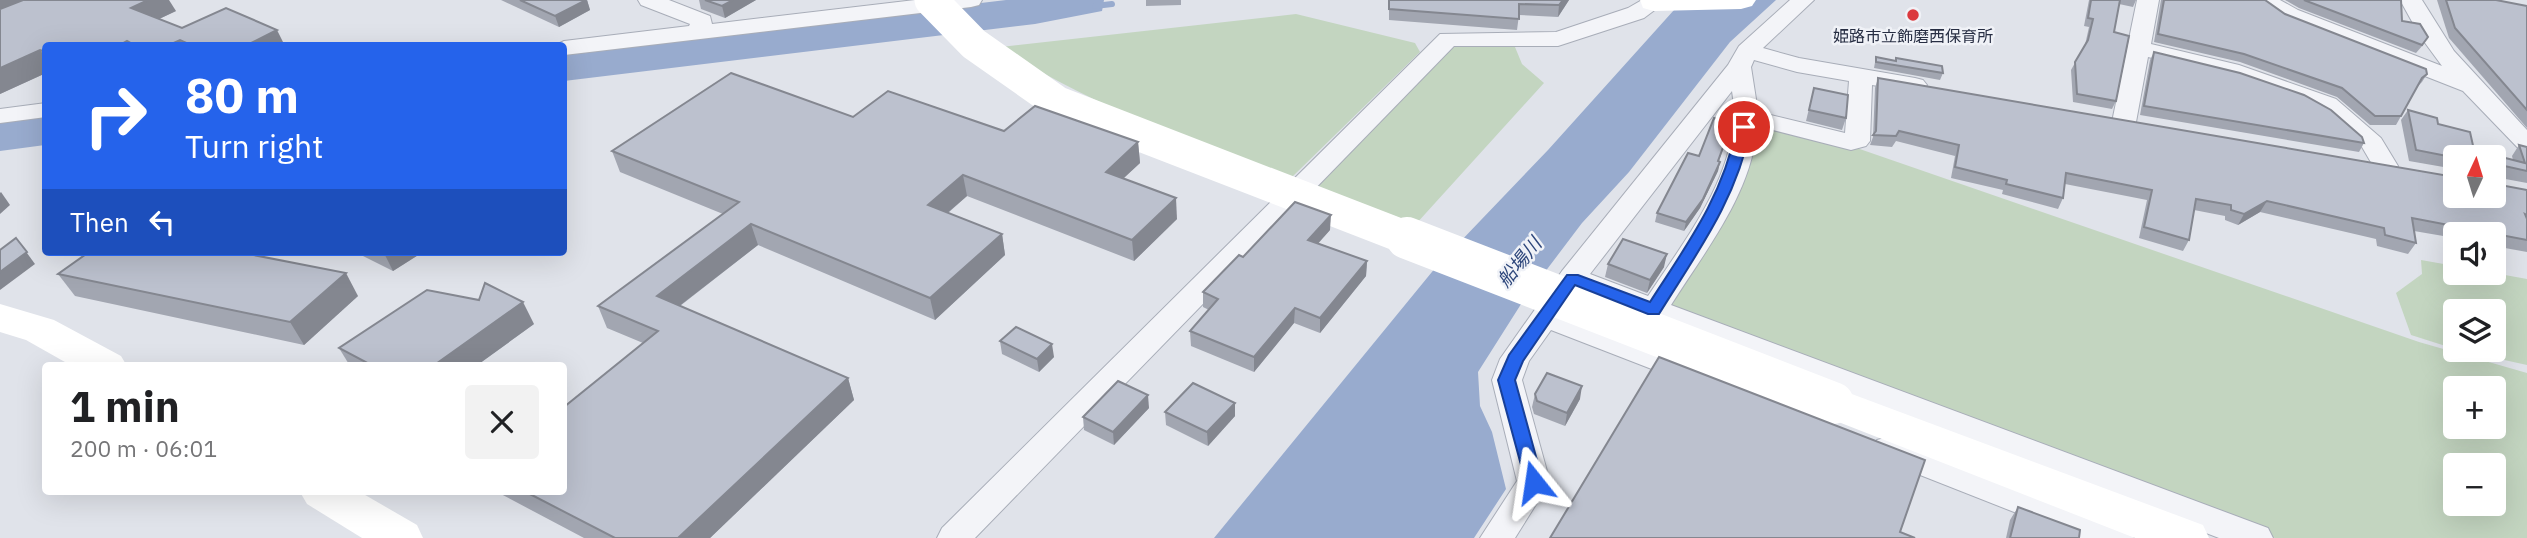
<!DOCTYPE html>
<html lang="en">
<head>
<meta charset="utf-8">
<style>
	body { margin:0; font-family:"IBM Plex Sans","Noto Sans JP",sans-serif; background:#f2f2f2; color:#202124; height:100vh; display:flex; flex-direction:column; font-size:26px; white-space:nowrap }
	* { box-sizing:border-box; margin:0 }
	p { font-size:23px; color:#757577 }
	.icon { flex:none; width:38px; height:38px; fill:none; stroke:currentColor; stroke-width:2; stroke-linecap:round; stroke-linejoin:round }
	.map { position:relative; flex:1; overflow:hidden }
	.sheet { position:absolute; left:42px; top:362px; width:525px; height:133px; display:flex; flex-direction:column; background:#fff; border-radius:7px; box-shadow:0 7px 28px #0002 }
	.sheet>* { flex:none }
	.guide { position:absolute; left:42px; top:42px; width:525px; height:214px; border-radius:7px; box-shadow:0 7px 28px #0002; background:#2563eb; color:#fff; overflow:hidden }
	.needle { width:46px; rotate:4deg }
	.fabs { position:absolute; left:2443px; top:145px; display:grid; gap:14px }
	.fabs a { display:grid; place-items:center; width:63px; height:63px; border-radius:7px; background:#fff; box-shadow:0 7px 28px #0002; font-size:35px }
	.pin { position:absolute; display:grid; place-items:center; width:60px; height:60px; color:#fff; margin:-30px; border:4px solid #fff; border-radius:50%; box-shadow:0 2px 7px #0007 }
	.me { position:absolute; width:77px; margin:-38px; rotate:345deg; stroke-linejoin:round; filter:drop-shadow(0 0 5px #0008) }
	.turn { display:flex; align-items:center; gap:24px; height:147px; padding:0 28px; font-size:32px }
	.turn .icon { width:91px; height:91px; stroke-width:2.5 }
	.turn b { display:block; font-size:49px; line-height:60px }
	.then { display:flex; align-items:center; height:66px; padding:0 28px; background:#0003; gap:14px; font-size:26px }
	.round { display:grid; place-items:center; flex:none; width:74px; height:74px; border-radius:7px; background:#f2f2f2 }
	.headline { display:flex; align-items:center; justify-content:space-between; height:119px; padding:0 28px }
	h1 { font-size:42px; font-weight:800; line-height:52px }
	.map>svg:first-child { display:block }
	.green { fill:#c3d5c0; fill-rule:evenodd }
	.water { fill:#98abce }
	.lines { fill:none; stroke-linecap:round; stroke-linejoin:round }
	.stream { stroke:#98abce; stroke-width:6 }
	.street-casing { stroke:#a8adb8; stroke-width:2 }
	.street { fill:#f3f4f8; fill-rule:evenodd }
	.secondary { fill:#fff; fill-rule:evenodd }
	.secondary-bridge-far1 { stroke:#fff; stroke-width:33 }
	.secondary-bridge { stroke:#fff; stroke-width:42 }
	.wall { fill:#a2a6b1 }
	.shaded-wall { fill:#848790 }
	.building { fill:#bcc1ce; stroke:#848790; stroke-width:2 }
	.route { fill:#2563eb; stroke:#184099; stroke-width:2 }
	.poi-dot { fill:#db393e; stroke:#f0f2f7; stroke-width:2.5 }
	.labels { text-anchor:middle; stroke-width:5; stroke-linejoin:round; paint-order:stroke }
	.far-poi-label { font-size:16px; fill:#272e43; stroke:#f0f2f7 }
	.water-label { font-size:19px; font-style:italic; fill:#2d467b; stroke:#f0f2f7 }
</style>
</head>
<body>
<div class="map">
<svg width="2527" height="538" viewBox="0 0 2527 538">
	<rect width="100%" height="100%" fill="#e0e3ea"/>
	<g class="green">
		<path d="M1296,14L1415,43L1420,52L1291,178C1192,140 1090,107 1001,47Z"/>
		<polygon points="1462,46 1515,47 1522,64 1544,83 1416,224 1317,187 1449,48"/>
		<path d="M1758,122L1851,146L2419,342L2527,373V538H2275L1667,310ZM2455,388H2494V427H2455ZM2455,466H2494V504H2455Z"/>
		<polygon points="2421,260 2455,266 2455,273 2494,273 2527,279 2527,365 2459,350 2494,350 2494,312 2455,312 2455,349 2411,335 2396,293 2422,274"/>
	</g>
	<g class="water">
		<polygon points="1006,0 1104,0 1102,11 1035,24 564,81 564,53"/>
		<polygon points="1683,0 1776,0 1730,42 1629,172 1582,223 1523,301 1478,372 1480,406 1492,432 1506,489 1474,538 1214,538 1436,267 1548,150"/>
		<polygon points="45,116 45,145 0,151 0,121"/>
	</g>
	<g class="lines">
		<polyline class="stream" points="1095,6 1112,4"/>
		<g class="street-casing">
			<g id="street">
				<polygon points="638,0 669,0 710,16 712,24 915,0 982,0 979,5 971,7 564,55 564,46 554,46 564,41 689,26 690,24 641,5"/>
				<polygon points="1642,0 1668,0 1644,18 1558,46 1454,46 975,538 937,538 942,528 1440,34 1556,32 1628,8"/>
				<path d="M1790,0H1814L1763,48L1799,58L1915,78L1923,80L1927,85L1923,90L1915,92L1872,85L1870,141L1866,146L1851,150L1757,126C1753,192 1705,251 1671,305L2268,528L2273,538H2219L1578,291L1563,312L1704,366L1708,374L1704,382L1693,385L1551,330L1529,361L1522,380L1550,482L1515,538H1480L1517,481L1492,380L1500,359L1562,271L1728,65L1739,46ZM1754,60L1797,72L1849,81L1845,133L1758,112L1751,67ZM1732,91C1745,166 1686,238 1648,296L1590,274Z"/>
				<polygon points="2137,0 2159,0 2151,44 2239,65 2336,99 2381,138 2398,166 2394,171 2385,174 2376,171 2362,147 2318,109 2223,75 2148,57 2136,122 2133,127 2124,129 2115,127 2112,122"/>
				<polygon points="2253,0 2280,0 2298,10 2442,66 2420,36 2400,0 2422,0 2454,51 2527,130 2527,151 2518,148 2463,91 2282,20"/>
				<polygon points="46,103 46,117 0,123 0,109"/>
				<polygon points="1888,437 2129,528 2134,538 2080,538 1877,458 1872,449 1877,440"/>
			</g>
		</g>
		<use href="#street" class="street"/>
		<g class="secondary">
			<polygon points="1640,0 1756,0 1752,6 1741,9 1654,11 1643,8"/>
			<polygon points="0,304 54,320 121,356 127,366 72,366 26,340 0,332"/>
			<polygon points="1833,387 2203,525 2209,538 2135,538 1818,414 1812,403 1818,392"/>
			<polygon points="300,492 360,492 417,525 423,538 362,538 307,504"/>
		</g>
		<polyline class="secondary-bridge-far1" points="931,0 974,44 1058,103 1412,240"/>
		<polyline class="secondary-bridge" points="1407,238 1833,403"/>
	</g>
	<g class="wall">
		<polygon points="0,0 176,11 159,19 182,28 285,46 46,46 46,73 0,94"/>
		<polygon points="501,0 587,0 590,10 559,27"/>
		<polygon points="699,0 756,0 725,18 701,9"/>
		<polygon points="1146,0 1181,0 1181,5 1146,6"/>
		<polygon points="1389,0 1569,0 1558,17 1519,15 1517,30 1389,20"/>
		<polygon points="2089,0 2136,0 2133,7 2119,4 2114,32 2116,101 2112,109 2073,102 2071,70 2085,45 2089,27 2084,26"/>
		<polygon points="2161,0 2265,0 2285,14 2427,74 2422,82 2418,86 2396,125 2370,125 2337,97 2240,62 2154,42"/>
		<polygon points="2285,0 2401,0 2402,21 2423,45 2416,53 2299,8"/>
		<polygon points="2437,0 2496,0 2527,6 2527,128 2449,38"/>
		<polygon points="2154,52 2364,143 2359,152 2140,115 2150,60"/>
		<polygon points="1876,57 1895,61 1896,58 1943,73 1940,80 1874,68"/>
		<polygon points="1878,78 2455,196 2494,158 2455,158 2455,169 2409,161 2401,120 2408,110 2438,124 2474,150 2513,160 2512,156 2519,145 2527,147 2527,183 2500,178 2500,185 2527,190 2527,252 2494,246 2494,234 2455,234 2455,238 2414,231 2416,243 2408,254 2377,246 2376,239 2260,212 2238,225 2225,220 2225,216 2194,210 2189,240 2183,251 2139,238 2147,200 2065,184 2063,198 2058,209 2002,194 2003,190 1951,178 1955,156 1896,141 1892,147 1870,145 1873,137 1875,88"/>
		<polygon points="1814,88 1846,118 1842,130 1806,121"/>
		<polygon points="853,117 1138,142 1140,163 1123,178 1177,219 1134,261 967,196 948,213 1002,234 1005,255 935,320 758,245 680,306 848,378 854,400 710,538 584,538 497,492 564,492 643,343 607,328 598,306 723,214 620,172 612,151"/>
		<polygon points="1732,123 1719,161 1718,171 1700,208 1684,231 1655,222 1657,213 1699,156"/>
		<polygon points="1330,230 1318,243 1367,261 1366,276 1320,333 1294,323 1254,372 1191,346 1190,331 1209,310 1203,307 1203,292 1243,257"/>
		<polygon points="355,252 423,252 393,271"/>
		<polygon points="1608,264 1664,267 1647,293 1605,277"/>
		<polygon points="58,274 358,296 304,345 75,296"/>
		<polygon points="534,324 476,366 350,366 339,348"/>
		<polygon points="1000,341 1054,357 1039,372 1002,354"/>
		<polygon points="1535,394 1580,399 1565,426 1534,414 1532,407"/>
		<polygon points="1235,403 1235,416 1208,446 1166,425 1165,412"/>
		<polygon points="1149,408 1114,445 1084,430 1083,417"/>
		<polygon points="2018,507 2079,538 2006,538 2010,520"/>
	</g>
	<g class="shaded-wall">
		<polygon points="0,0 32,0 0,14"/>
		<polygon points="148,0 169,0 176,11 142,27 131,8"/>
		<polygon points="587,0 590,10 559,27 555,16"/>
		<polygon points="733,0 756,0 725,18 722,6"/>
		<polygon points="1563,0 1569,0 1558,17 1559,5"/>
		<polygon points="277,30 285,46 245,46"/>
		<polygon points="180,40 183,46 167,46"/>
		<polygon points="127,41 130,46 118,46"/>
		<polygon points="40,50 46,58 46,73 0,94 0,68"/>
		<polygon points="1138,142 1140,163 1108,193 1106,172"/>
		<polygon points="1720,162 1718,171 1700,208 1684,231 1686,222"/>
		<polygon points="963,175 967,196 932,226 928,205"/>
		<polygon points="1,192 10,205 0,214 0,193"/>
		<polygon points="1176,198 1177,219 1134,261 1132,240"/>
		<polygon points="2267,201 2260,212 2238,225 2244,214"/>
		<polygon points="1331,215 1330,230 1308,255 1308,240"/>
		<polygon points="751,224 758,245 665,317 657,296"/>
		<polygon points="1002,234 1005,255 935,320 930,298"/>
		<polygon points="16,238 35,264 0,290 0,272"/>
		<polygon points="390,252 423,252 393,271 385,255"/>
		<polygon points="1667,254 1664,267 1647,293 1650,280"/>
		<polygon points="1367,261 1366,276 1320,333 1320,318"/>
		<polygon points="346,273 358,296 304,345 290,322"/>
		<polygon points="523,302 534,324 476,366 433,366"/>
		<polygon points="1295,308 1294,323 1254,372 1254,357"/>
		<polygon points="1052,344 1054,357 1039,372 1037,359"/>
		<polygon points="848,378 854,400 710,538 678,538"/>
		<polygon points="1582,386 1580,399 1565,426 1567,413"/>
		<polygon points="1148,395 1149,408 1114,445 1113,432"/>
		<polygon points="1235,403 1235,416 1208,446 1207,432"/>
	</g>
	<g class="building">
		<polygon points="23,0 148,0 131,8 182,28 226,8 277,30 245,46 193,46 180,40 167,46 136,46 127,41 118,46 46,46 46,52 40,50 0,68 0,9"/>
		<polygon points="520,0 586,0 555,16"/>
		<polygon points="705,0 733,0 722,6"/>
		<polygon points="1389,0 1563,0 1559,5 1519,4 1519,19 1389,9"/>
		<polygon points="2091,0 2120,0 2114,32 2129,36 2116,101 2077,94 2075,62 2088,40 2093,19 2088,18"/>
		<polygon points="2164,0 2265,0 2285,14 2426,69 2427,74 2422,78 2401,116 2375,116 2342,88 2244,54 2158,34"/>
		<polygon points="2304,0 2401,0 2402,21 2420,24 2428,37 2422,45"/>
		<polygon points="2446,0 2496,0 2527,6 2527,110 2455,28"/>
		<polygon points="2154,52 2240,73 2304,95 2331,110 2362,137 2364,143 2144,106"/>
		<polygon points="1876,57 1896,61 1896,58 1942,66 1943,73 1876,62"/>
		<polygon points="731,73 853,117 888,91 1004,131 1035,106 1138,142 1106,172 1176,198 1132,240 963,175 928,205 1002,234 930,298 751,224 657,296 848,378 678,538 615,538 526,492 564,492 564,407 658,331 598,306 739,202 612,151"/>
		<polygon points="1878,78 2455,177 2455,196 2494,196 2494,158 2457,158 2416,150 2408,110 2437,118 2438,124 2470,132 2474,150 2525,163 2519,145 2527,147 2527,171 2500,165 2500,185 2527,190 2527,215 2525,214 2527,219 2527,240 2412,218 2416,243 2385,235 2384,228 2267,201 2244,214 2231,210 2231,205 2196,199 2189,240 2144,227 2152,190 2066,173 2063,198 2006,184 2007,180 1955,167 1959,145 1899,131 1896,136 1873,135 1876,131"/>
		<polygon points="1814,88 1848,95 1846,118 1809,110"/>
		<polygon points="1714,118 1732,123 1718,161 1720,162 1703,199 1686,222 1657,213 1688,153 1699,156"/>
		<polygon points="1295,202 1331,215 1308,240 1367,261 1320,318 1295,308 1254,357 1190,331 1218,299 1203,292 1239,255 1243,257"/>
		<polygon points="16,238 27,252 0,272 0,250"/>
		<polygon points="1623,239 1667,254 1650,280 1608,264"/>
		<polygon points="89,252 238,252 346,273 290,322 58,274"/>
		<polygon points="379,252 390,252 385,255"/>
		<polygon points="485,283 523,302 433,366 373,366 339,348 427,290 479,300"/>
		<polygon points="1016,327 1052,344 1037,359 1000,341"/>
		<polygon points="1659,357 1925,460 1900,532 1915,538 1550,538"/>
		<polygon points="1547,373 1582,386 1567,413 1537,401 1535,394"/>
		<polygon points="1118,381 1148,395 1113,432 1083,417"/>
		<polygon points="1193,383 1235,403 1207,432 1165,412"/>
		<polygon points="2018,507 2080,530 2079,538 2010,538"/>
	</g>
	<path class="route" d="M1744,123L1751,127C1736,201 1698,251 1659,314H1648L1575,285L1523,361L1515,380L1543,482L1540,487L1534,489L1527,487L1498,380L1509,355L1567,275H1578L1650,302C1688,243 1722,198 1737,127Z"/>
	<circle class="poi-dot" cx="1913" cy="15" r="7"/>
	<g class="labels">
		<g class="far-poi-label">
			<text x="1913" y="42">姫路市立飾磨西保育所</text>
		</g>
		<g class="water-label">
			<text transform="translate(1519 262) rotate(-51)" y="7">船場川</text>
		</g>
	</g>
</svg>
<div class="fabs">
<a><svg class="needle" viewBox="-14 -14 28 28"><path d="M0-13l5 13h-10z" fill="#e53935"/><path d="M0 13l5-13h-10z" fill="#757577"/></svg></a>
<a><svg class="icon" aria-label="sound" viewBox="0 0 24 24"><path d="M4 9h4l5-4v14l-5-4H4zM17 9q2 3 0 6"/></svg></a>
<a><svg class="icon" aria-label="layers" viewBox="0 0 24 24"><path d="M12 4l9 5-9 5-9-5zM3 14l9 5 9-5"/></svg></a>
<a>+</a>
<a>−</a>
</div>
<div class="pin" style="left:1744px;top:127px;background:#d93025"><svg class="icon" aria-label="arrive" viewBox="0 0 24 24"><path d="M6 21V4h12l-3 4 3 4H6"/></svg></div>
<svg class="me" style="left:1534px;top:482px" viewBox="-20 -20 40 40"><path d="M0-17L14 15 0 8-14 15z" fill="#2563eb" stroke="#fff" stroke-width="4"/></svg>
<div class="guide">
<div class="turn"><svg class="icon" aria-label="right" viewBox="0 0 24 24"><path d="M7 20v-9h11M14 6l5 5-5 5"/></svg><div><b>80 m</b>Turn right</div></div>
<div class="then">Then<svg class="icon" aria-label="left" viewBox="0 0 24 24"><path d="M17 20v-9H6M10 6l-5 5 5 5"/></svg></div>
</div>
<section class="sheet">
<div class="headline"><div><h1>1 min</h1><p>200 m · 06:01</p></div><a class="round"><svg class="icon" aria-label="close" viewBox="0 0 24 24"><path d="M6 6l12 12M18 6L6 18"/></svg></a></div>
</section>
</div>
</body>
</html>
